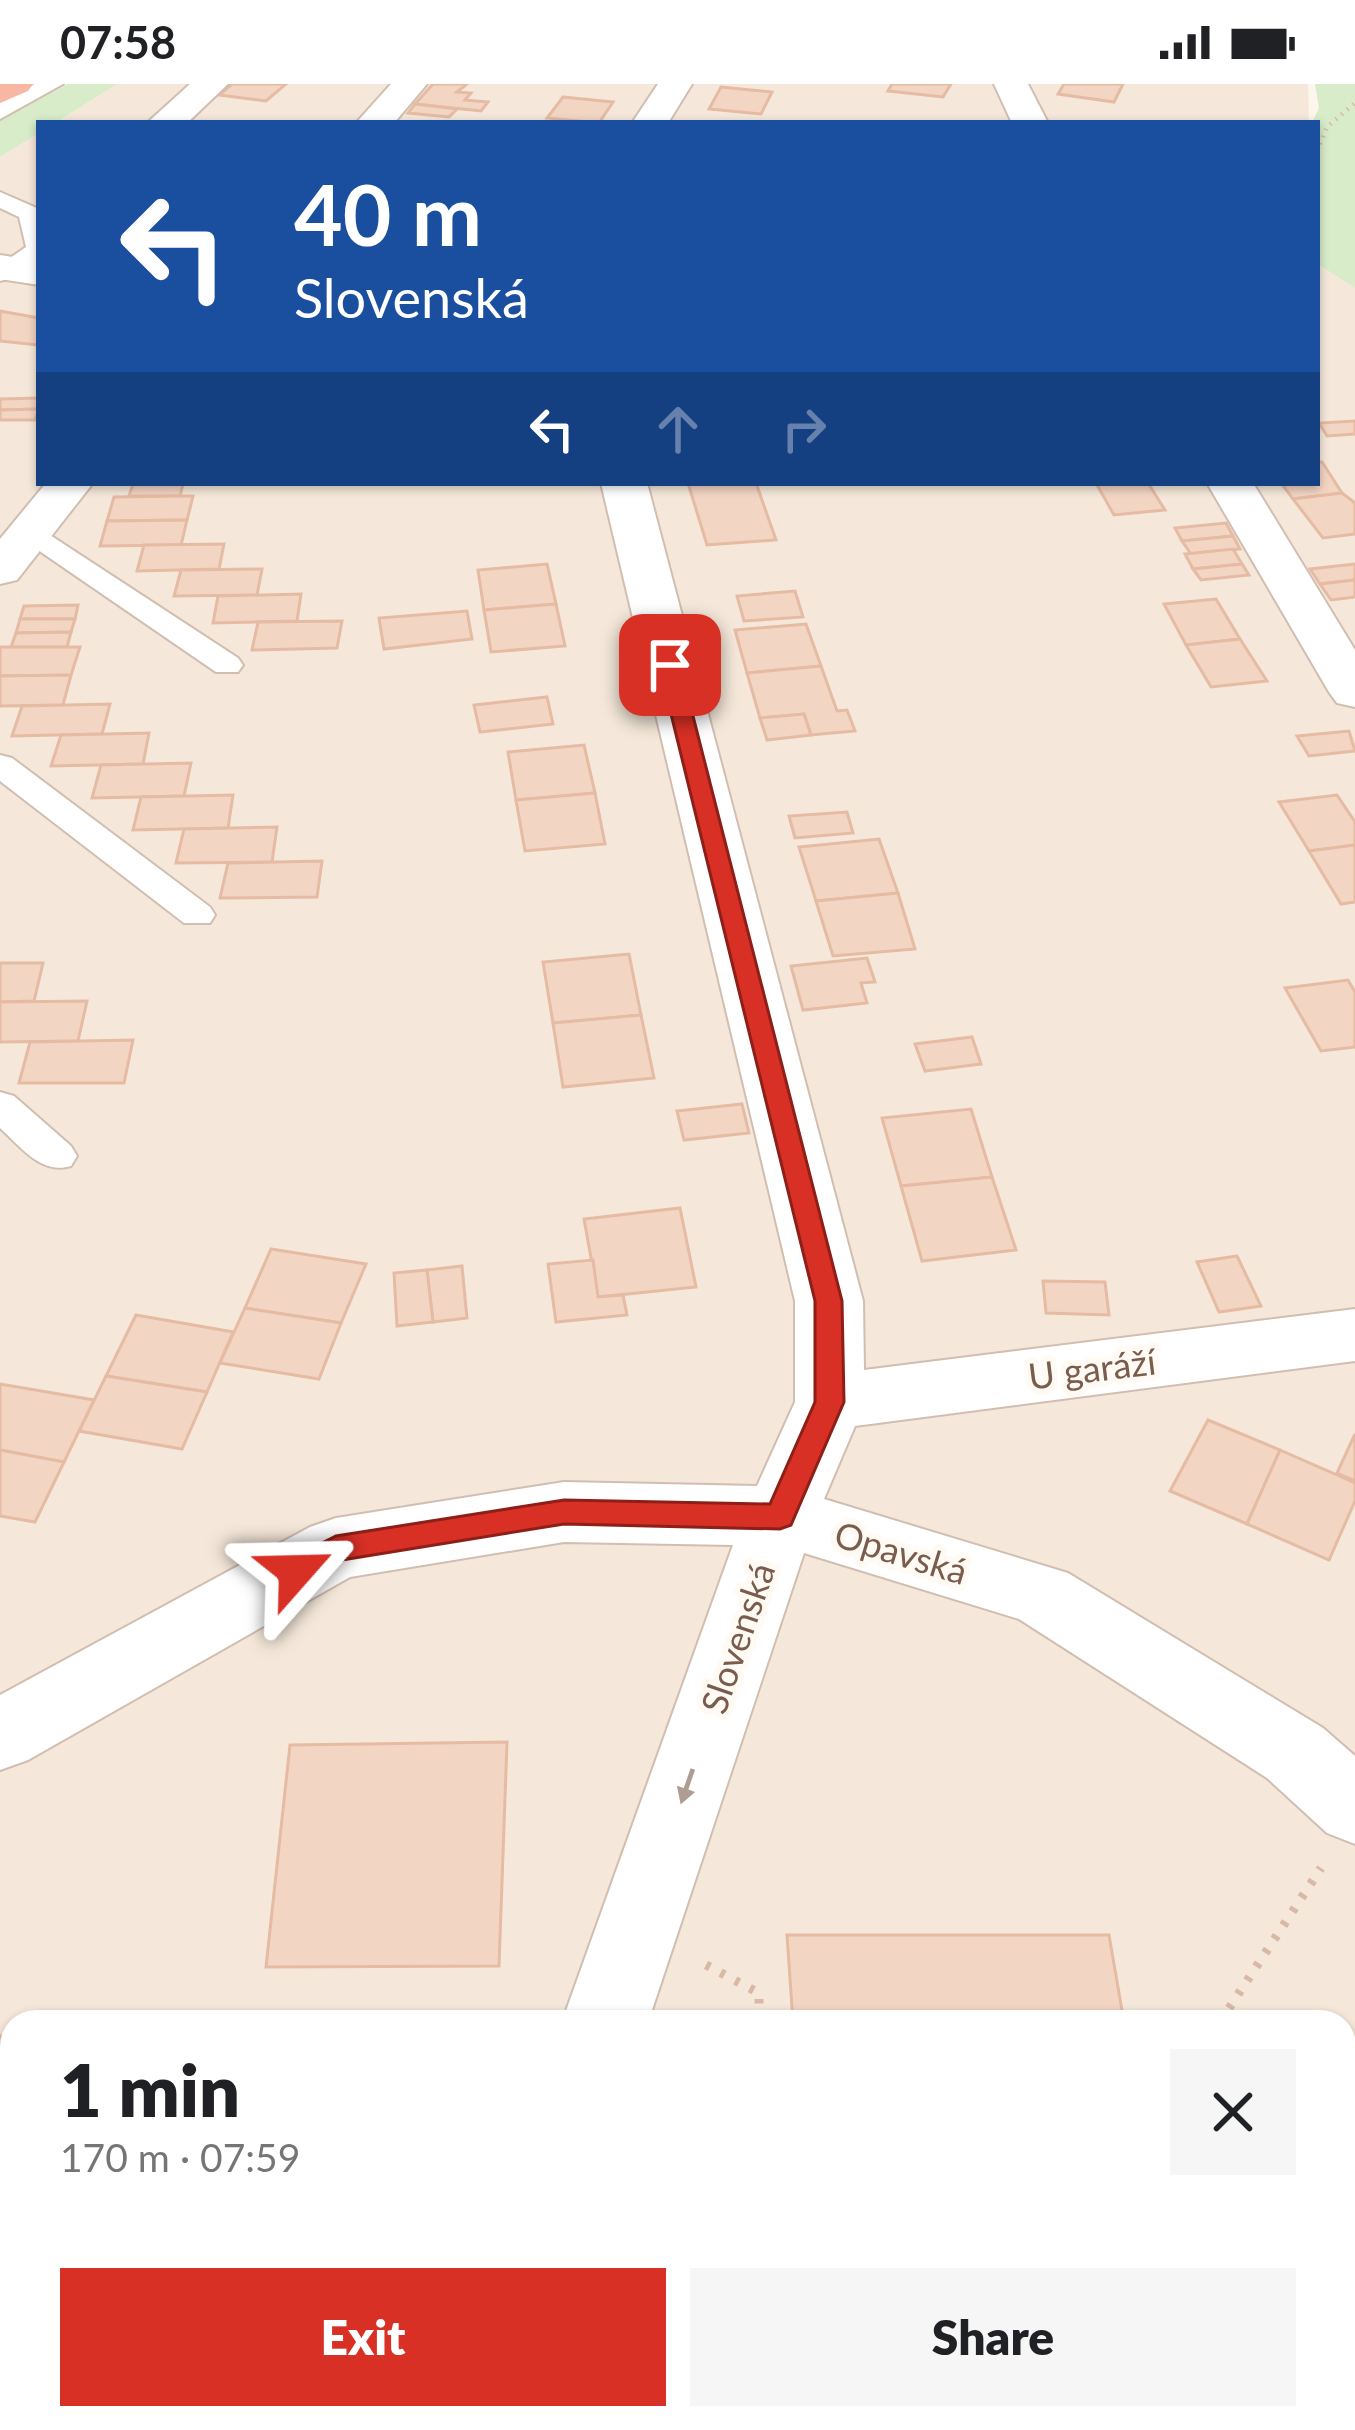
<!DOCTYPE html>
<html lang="en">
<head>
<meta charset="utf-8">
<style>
	body { margin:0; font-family:Lato,sans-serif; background:#f6f6f6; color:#202124; height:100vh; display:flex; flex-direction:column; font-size:45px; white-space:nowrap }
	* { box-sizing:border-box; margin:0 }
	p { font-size:39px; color:#757577 }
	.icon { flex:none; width:66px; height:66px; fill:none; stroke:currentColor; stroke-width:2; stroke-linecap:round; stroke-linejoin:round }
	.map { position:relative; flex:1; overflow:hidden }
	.side { position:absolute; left:0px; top:1926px; width:1356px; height:420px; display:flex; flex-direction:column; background:#fff; border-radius:36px 36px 0 0; box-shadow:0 3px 9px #0004 }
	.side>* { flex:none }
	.banner { position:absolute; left:36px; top:36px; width:1284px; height:366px; border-radius:0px; box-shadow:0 3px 9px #0004; background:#1a4fa0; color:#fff; overflow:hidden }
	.pin { position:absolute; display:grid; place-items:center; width:102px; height:102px; color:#fff; margin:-51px; border-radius:24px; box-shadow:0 6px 18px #0006 }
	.me { position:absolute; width:132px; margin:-66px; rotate:65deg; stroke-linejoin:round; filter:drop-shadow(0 0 9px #0008) }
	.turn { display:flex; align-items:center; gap:42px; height:252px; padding:0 60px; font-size:54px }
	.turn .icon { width:156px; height:156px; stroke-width:2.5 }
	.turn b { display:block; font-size:84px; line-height:102px }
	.lanes { display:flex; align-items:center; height:114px; padding:0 60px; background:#0003; justify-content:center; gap:60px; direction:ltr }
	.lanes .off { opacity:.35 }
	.round { display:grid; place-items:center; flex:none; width:126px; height:126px; border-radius:0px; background:#f6f6f6 }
	.summary { display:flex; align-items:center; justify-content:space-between; height:204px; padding:0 60px }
	h1 { font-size:72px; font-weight:800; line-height:90px }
	.action { display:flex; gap:24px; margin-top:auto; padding:24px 60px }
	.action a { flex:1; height:138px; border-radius:0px; background:#d93025; color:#fff; font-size:48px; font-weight:800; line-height:138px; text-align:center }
	.action a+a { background:#f6f6f6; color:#202124 }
	.status { display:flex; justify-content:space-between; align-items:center; height:84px; padding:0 60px; background:#fff; direction:ltr }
	.status svg { height:33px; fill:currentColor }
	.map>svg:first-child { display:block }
	.residential { fill:#f5e8da; fill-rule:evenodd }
	.green { fill:#d8ecc9 }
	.building { fill:#f3d5c3; stroke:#e6bba3; stroke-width:3 }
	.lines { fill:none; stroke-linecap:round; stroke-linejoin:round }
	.lane-casing { stroke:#d1beb0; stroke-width:4 }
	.street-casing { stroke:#d1beb0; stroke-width:4 }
	.highway-casing { stroke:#dad1cd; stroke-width:4 }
	.path-far1 { stroke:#d9b8a5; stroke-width:4.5; stroke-dasharray:1.5 6; stroke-linecap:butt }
	.path { stroke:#d9b8a5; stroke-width:9; stroke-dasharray:4.5 12; stroke-linecap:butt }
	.lane { fill:#fff; fill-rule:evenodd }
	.street { fill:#fff; fill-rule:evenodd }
	.highway { fill:#f7b7a3; fill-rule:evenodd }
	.oneway { fill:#af9d94 }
	.route { fill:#d93025; stroke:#8d1f18; stroke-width:3 }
	.labels { text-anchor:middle; stroke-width:12; stroke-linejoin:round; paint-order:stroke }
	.street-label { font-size:36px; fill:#7a5c4d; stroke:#fffaf3 }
</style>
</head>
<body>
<div class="status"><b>07:58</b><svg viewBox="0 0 49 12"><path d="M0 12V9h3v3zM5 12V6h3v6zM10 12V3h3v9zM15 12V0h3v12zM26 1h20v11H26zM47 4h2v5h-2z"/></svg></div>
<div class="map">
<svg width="1355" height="2346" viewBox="0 0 1355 2346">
	<rect width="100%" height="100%" fill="#fdf6ec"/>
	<g class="residential">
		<polygon points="117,0 1308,0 1309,39 55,39"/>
		<path d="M39,49V399H1317V180L1355,204V2346H0V73ZM12,1938H1344V2334H12Z"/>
	</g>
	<g class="green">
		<polygon points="68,0 117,0 55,39 39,39 39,49 0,73 0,36"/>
		<polygon points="1315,0 1355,0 1355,204 1317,180 1317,39 1312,39 1319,24"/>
	</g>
	<g class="building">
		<polygon points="232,0 286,0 266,17 219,11"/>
		<polygon points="433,0 467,0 457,8 471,9 465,16 488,18 481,27 415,20"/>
		<polygon points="892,0 951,0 943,13 888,7"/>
		<polygon points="1064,0 1123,0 1114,18 1058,10"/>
		<polygon points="721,3 772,8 761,30 709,25"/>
		<polygon points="563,13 613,18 599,39 547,34"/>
		<polygon points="415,20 457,25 449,33 408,29"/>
		<polygon points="0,227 39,234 39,261 0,257"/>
		<polygon points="39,314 39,325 0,326 0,315"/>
		<polygon points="39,325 35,336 0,336 0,326"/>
		<polygon points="1355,337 1355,350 1327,352 1319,339"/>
		<polygon points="1317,378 1322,378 1342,409 1293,415 1281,399 1317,399"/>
		<polygon points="688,399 756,399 776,456 707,461"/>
		<polygon points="1096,399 1148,399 1165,426 1114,431"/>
		<polygon points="133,400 183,400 180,412 129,412"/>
		<polygon points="1342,409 1355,419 1355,450 1323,454 1293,415"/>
		<polygon points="180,412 193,412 187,436 107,437 114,413"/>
		<polygon points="187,436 181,461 100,462 107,437"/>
		<polygon points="1226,439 1233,452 1182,457 1175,444"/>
		<polygon points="1233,452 1240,465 1191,470 1182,457"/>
		<polygon points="224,460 219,485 137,487 144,461"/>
		<polygon points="1233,465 1242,480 1193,485 1185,470"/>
		<polygon points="547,480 556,520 484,526 478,486"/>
		<polygon points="1242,480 1249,491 1201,496 1193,485"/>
		<polygon points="1355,480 1355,496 1320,500 1310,485"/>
		<polygon points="262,485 257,511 174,512 181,486"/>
		<polygon points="1355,496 1355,513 1331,516 1320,500"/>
		<polygon points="795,507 803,533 744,537 737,512"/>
		<polygon points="301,510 297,537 213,539 218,512"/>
		<polygon points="1216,515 1240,555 1186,561 1164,520"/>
		<polygon points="556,520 565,562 491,568 484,526"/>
		<polygon points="78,521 75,535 20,535 24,522"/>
		<polygon points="467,527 472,555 384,565 379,534"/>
		<polygon points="20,535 75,535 71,548 16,549"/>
		<polygon points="342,537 337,564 252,566 258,538"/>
		<polygon points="806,540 821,582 747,589 735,546"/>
		<polygon points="71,548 67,563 11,563 16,549"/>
		<polygon points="1240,555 1267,597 1211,603 1186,561"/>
		<polygon points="0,563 80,563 71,591 0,592"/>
		<polygon points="821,582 837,627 847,626 855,647 811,651 804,630 760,634 747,589"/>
		<polygon points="71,591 63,621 0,622 0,592"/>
		<polygon points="547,613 553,640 480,648 474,621"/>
		<polygon points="110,620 102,650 12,652 22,622"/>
		<polygon points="804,630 811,651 767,656 760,634"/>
		<polygon points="1349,647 1355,667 1309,672 1297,652"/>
		<polygon points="149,649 143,680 51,682 61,651"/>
		<polygon points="584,661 595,709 516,716 508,668"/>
		<polygon points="191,679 184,712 92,714 101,681"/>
		<polygon points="595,709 605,760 525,767 516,716"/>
		<polygon points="233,711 228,744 133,746 141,713"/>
		<polygon points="1337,711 1355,738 1355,761 1309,767 1279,718"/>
		<polygon points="847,728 853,749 795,754 789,732"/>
		<polygon points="277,743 272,778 176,779 184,745"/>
		<polygon points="879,755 898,809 816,817 799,763"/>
		<polygon points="1355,761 1355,818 1341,820 1309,767"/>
		<polygon points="322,777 317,813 220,814 228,779"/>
		<polygon points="898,809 915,865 833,872 816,817"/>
		<polygon points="629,870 641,931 553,939 543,878"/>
		<polygon points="867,874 875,898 861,899 867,919 803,926 791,882"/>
		<polygon points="0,879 43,879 34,917 0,918"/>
		<polygon points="1348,896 1355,908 1355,963 1321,967 1285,904"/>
		<polygon points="87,917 78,957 0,958 0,918"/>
		<polygon points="641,931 654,994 563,1003 553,939"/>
		<polygon points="972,953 981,980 925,987 915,960"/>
		<polygon points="133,956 124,999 19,999 30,958"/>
		<polygon points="742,1020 749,1049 684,1056 677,1027"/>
		<polygon points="971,1025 992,1093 901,1102 882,1034"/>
		<polygon points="992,1093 1016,1166 922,1177 901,1102"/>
		<polygon points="680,1124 696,1203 598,1213 584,1135"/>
		<polygon points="271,1165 366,1180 341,1239 245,1224"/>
		<polygon points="1237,1172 1261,1222 1219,1228 1197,1178"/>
		<polygon points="593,1176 598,1213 623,1211 627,1231 556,1238 548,1180"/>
		<polygon points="462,1182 467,1234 433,1238 427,1186"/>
		<polygon points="427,1186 433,1238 397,1242 394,1189"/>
		<polygon points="1043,1197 1105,1198 1109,1231 1046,1229"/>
		<polygon points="245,1224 341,1239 319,1295 220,1279"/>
		<polygon points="136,1231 233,1248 207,1308 106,1292"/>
		<polygon points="106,1292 207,1308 182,1365 79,1347"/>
		<polygon points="0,1300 94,1316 64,1378 0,1366"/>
		<polygon points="1208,1336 1280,1366 1247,1440 1170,1407"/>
		<polygon points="1355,1350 1355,1397 1337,1389"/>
		<polygon points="0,1366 64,1378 35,1438 0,1432"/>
		<polygon points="1280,1366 1355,1399 1355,1417 1329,1476 1247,1440"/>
		<polygon points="507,1658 499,1882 266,1883 290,1661"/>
		<polygon points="787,1851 1109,1851 1124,1938 793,1938"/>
		<rect x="0" y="1952" width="12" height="272"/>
		<polygon points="0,2224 12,2224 12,2334 33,2334 32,2343 0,2343"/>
		<polygon points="815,2334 1013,2334 1014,2346 803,2346 802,2342 815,2341"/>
	</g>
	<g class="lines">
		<g class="lane-casing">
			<g id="lane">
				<polygon points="35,0 63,0 0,35 0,19"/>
				<polygon points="0,108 39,125 39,178 25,190 0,197 0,181 26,163 19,133 0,124"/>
				<polygon points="33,440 238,574 243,581 238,588 216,588 22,455 18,449 22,443"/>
				<polygon points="0,671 12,674 210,823 215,831 210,839 184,839 0,697"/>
				<path d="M0,1008L14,1012L71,1062L77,1072L71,1082C41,1091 21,1063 0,1044Z"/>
			</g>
		</g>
		<g class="street-casing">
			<g id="street">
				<polygon points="190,0 228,0 187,39 147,39"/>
				<polygon points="391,0 427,0 394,39 356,39"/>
				<polygon points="658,0 692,0 668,39 632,39"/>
				<polygon points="994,0 1028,0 1048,39 1012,39"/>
				<polygon points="0,171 39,177 39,201 0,195"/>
				<polygon points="46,399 93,399 17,496 0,500 0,455"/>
				<polygon points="601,399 647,399 863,1217 864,1286 1355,1225 1355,1277 855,1342 824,1415 1068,1489 1323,1644 1355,1672 1355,1760 1327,1749 1267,1694 1019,1535 804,1469 648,1938 562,1938 733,1461 564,1458 350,1493 28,1676 0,1686 0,1611 310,1443 336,1434 564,1398 757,1402 795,1318 795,1217"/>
				<polygon points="1207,399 1253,399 1355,566 1355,623 1337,619 1329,608"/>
				<polygon points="428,2334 524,2334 521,2346 423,2346"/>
			</g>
		</g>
		<g class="highway-casing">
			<polygon id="highway" points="0,0 33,0 28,7 0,19"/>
		</g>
		<polyline class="path-far1" points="1317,67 1327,43 1355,19"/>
		<g class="path">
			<polyline points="706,1881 759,1909 759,1938"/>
			<polyline points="1220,1938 1321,1784"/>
			<polyline points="760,2334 760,2346"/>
			<polyline points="1131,2334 1132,2346"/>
		</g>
		<use href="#lane" class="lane"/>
		<use href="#street" class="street"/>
		<use href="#highway" class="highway"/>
	</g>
	<defs><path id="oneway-solid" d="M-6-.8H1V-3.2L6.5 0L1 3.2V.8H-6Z" transform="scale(3)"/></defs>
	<use class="oneway" href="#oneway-solid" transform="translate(687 1702) rotate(109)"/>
	<polygon class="route" points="670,575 680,581 842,1217 844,1318 791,1441 780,1445 564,1440 342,1476 307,1496 296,1500 285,1496 280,1487 285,1478 336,1452 564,1416 770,1420 815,1318 815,1217 659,581"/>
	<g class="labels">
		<g class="street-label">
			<text transform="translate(1092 1285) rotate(-7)" y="13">U garáží</text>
			<text transform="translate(901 1469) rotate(17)" y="13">Opavská</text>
			<text transform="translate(738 1554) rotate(-71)" y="13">Slovenská</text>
		</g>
	</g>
</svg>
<div class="pin" style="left:670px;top:581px;background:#d93025"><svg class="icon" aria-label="arrive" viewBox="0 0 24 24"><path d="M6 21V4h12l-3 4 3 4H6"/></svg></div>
<svg class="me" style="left:296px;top:1487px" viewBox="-20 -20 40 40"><path d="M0-17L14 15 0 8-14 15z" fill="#d93025" stroke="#fff" stroke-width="4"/></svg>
<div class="banner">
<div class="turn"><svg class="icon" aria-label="left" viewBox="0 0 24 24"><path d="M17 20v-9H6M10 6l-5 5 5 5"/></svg><div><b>40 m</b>Slovenská</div></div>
<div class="lanes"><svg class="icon" aria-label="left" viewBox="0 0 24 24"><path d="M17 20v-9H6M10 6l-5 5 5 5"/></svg><svg class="icon off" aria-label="ahead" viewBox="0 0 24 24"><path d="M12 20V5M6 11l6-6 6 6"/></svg><svg class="icon off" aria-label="right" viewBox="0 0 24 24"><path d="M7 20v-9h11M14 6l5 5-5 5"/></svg></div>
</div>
<section class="side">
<div class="summary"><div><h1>1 min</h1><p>170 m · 07:59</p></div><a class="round"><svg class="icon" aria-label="close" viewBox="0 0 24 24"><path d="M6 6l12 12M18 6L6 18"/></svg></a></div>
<div class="action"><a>Exit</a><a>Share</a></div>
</section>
</div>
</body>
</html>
